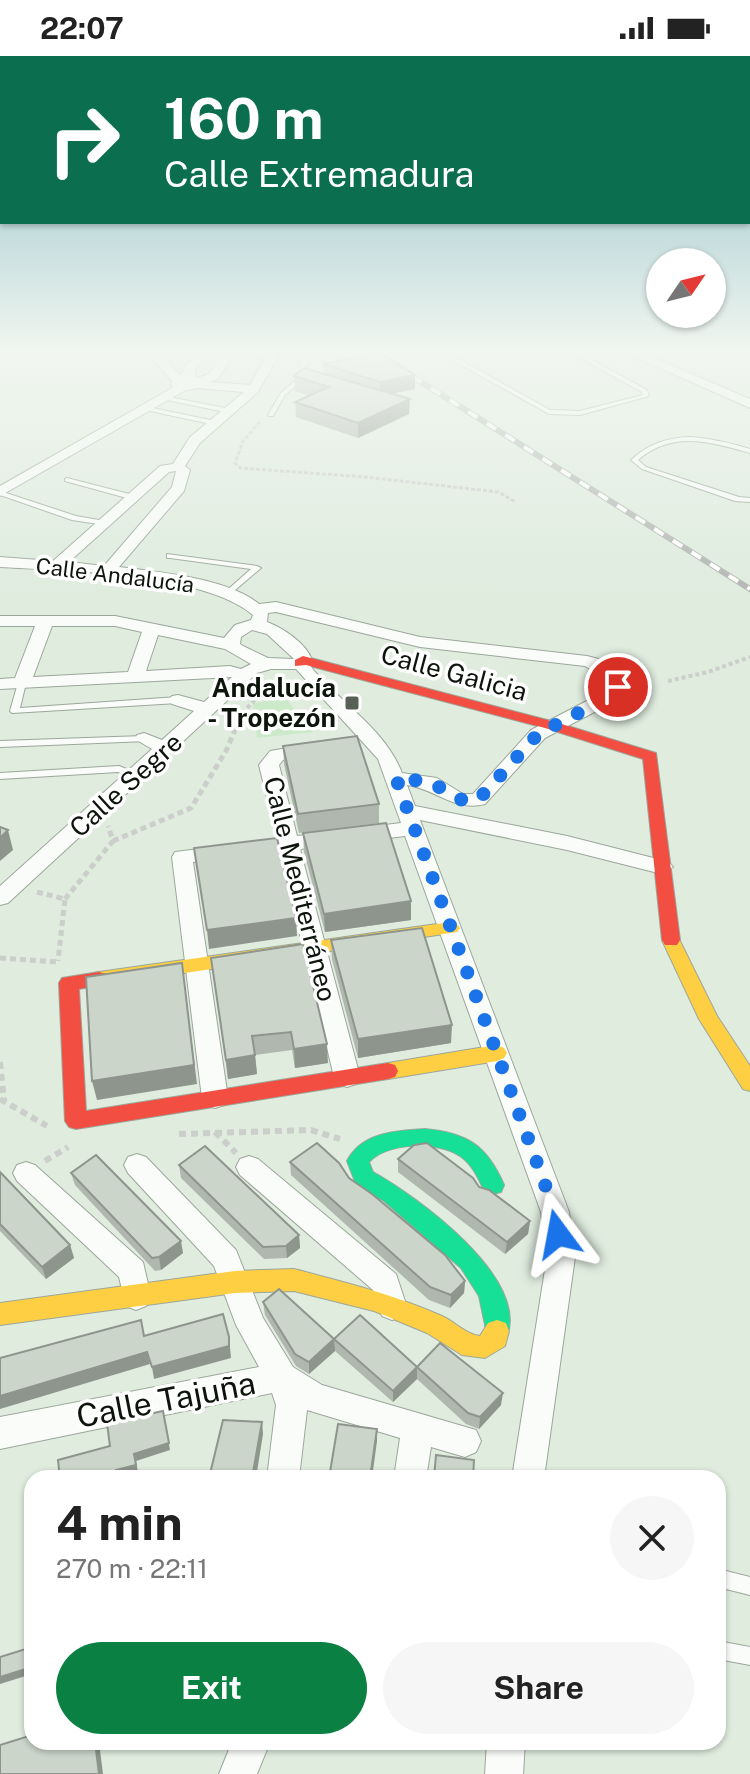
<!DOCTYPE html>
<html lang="en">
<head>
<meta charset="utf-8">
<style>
	body { margin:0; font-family:"Public Sans",sans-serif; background:#f6f6f6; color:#222; height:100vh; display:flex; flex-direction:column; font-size:30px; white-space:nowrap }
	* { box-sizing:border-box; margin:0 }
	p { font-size:26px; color:#767676 }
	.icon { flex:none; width:44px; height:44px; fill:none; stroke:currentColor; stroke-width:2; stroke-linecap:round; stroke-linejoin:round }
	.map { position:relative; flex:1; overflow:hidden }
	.panel { position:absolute; left:24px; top:1414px; width:702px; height:280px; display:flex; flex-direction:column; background:#fff; border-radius:24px; box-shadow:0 2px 6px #0004 }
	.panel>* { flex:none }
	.top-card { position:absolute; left:0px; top:0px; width:750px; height:168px; box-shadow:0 2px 6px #0004; background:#0b6e4f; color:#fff; overflow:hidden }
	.needle { width:52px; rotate:55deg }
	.controls { position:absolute; left:646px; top:192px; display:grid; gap:16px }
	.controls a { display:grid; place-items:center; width:80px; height:80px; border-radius:50%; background:#fff; box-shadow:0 2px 6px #0004; font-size:40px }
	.pin { position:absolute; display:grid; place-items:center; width:68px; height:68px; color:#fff; margin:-34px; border:4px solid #fff; border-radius:50%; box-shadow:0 2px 8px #0007 }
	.me { position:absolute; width:88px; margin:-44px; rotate:347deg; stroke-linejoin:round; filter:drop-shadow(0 0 6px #0008) }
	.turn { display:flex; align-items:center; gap:28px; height:168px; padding:0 32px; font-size:36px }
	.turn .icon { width:104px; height:104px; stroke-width:2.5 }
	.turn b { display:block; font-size:56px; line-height:68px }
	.round { display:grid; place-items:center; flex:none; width:84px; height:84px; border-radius:42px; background:#f6f6f6 }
	.headline { display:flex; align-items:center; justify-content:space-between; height:136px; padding:0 32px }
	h1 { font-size:48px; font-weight:700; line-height:60px }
	.cta { display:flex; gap:16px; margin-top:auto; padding:16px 32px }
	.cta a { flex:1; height:92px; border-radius:48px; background:#0b8043; color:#fff; font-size:32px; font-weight:700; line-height:92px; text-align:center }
	.cta a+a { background:#f6f6f6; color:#222 }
	.status { display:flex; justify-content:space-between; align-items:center; height:56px; padding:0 40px; background:#fff; direction:ltr }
	.status svg { height:22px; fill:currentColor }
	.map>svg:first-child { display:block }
	.green { fill:#cceac9 }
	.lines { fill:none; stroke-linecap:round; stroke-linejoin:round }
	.lane-casing { stroke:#9ca79b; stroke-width:2 }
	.street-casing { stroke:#9ca79b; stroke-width:2 }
	.fast-casing { stroke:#9ca79b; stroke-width:2 }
	.slow-casing { stroke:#9ca79b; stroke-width:2 }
	.jam-casing { stroke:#9ca79b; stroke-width:2 }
	.path-far3 { stroke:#cbceca; stroke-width:3; stroke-dasharray:4 2; stroke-linecap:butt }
	.path-far2 { stroke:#cbceca; stroke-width:4; stroke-dasharray:4 3; stroke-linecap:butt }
	.path-far1 { stroke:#cbceca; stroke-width:5; stroke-dasharray:6 4; stroke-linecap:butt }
	.path { stroke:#cbceca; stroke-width:6; stroke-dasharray:7 5; stroke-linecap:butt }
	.lane { fill:#fafcfa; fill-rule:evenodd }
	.street { fill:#fafcfa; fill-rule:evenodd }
	.fast { fill:#16e098; fill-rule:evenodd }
	.slow { fill:#ffcf43; fill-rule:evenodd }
	.jam { fill:#f24e42; fill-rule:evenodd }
	.rail-casing { stroke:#b4b7b4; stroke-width:6 }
	.rail { stroke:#fff; stroke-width:4; stroke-dasharray:11; stroke-linecap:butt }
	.wall { fill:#afb7ae }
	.shaded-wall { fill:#8e958d }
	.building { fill:#cbd5ca; stroke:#8e958d; stroke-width:2 }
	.route { stroke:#1a73e8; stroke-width:14; stroke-dasharray:0 25.2 }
	.poi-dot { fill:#566055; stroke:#fff; stroke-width:3 }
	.labels { text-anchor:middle; stroke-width:7; stroke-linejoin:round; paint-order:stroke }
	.far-street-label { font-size:22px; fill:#0c140b; stroke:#fff }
	.street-label { font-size:26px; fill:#0c140b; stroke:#fff }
	.poi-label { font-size:26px; font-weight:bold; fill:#0c140b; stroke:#fff; text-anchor:end }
	.near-street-label { font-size:32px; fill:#0c140b; stroke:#fff }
</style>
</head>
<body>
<div class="status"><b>22:07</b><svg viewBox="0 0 49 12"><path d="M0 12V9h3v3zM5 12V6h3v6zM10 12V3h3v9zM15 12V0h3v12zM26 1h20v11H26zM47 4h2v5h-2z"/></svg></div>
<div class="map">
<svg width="750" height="1718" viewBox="0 0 750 1718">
	<rect width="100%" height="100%" fill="#dfecde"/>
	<polygon class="green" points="284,640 313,676 257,682 253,648"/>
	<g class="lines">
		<g class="lane-casing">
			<g id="lane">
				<polygon points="302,297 308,297 306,321 285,339 273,360 269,360 268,359 281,337 300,320"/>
				<polygon points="440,297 448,297 550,354 580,355 643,339 642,336 571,297 579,297 647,334 649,340 580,359 549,358"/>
				<polygon points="507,297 571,297 568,299 510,299"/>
				<polygon points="164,340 230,353 233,355 230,357 162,343 161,342"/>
				<polygon points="143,350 215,365 218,367 215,369 141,353 141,351"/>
				<path d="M689,381C710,382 730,387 750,393V397C710,386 673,374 638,404L646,411L739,441L750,442V446L735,445L642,413L631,404C648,388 666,382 689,381Z"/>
				<polygon points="67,422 137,440 138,442 134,444 65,425 65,423"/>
				<polygon points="0,435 76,460 105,465 109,467 105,469 72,464 0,439"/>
				<polygon points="167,498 257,510 261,512 228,540 224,538 225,536 251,513 170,502 167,502"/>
				<polygon points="22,624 26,627 20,652 178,641 182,644 178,647 12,657 10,655 18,627"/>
				<polygon points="144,680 149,683 147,685 0,691 0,685"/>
				<polygon points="119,710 141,719 136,722 118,716 0,723 0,717"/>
				<polygon points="718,1513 750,1521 750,1539 718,1531"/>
				<polygon points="718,1585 750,1591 750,1609 718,1603"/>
			</g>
		</g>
		<g class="street-casing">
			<g id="street">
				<path d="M148,297H160L181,320L185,310L199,298H207V302L195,313V320L198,322L209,318L223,297H235L217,324L209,326L250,329L268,297H280L258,336L200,387L185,410L190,414L184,435L119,511C159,516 228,522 259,548L276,546L420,581L587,600L606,605L626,623L621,642L545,682L485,748C454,756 436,733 407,729L415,750L567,780L669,806L673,811L662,818L567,794L420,764L569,1156L575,1201L544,1422H512L547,1201L541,1156L405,780L300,793L360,1021L356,1028L347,1031L338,1028L334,1021L280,795L193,806L228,1042L224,1049L215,1052L206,1049L202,1042L172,801L175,796L277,783L259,709L270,695L312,688L321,694L319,698L283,704L279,709L297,780L401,767L378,703L296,613H271L257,617L8,847L0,849V830L152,693L135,683L137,679L144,677L162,684L194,655L172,648L169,644L172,640L178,639L204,646L232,621L0,633V623L15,622L35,570H0V560H115L224,582L235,569L251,564L253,559C204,517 65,515 0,511V501L53,505L160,410L173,408L190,381L244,336L197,332L184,335L0,440V430L172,332V325ZM176,415L172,431L104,510L69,506L169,416ZM276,556L420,591L585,610L608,624L606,635L531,674L473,738H463L437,722L402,717C386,675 344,649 315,616L309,608L312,604C306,587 283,572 267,566L268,557ZM52,570H115L142,576L128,616L33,621ZM252,574L267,578L294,603L268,602L243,590L240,588L241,581ZM158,579L225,593L251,608L241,613L230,610L146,615Z"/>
				<polygon points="626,297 642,297 750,343 750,352"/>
				<polygon points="137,1098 146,1101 236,1194 263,1262 293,1311 322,1329 476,1374 481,1385 476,1396 465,1401 431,1391 426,1422 394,1422 400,1382 307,1354 299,1422 267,1422 276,1349 272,1337 0,1393 0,1361 259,1311 236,1269 214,1210 128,1117 124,1109 128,1101"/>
				<polygon points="249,1100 258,1103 396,1218 407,1251 402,1260 392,1264 382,1260 373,1234 240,1119 236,1111 240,1103"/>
				<polygon points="26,1106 35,1109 143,1206 151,1241 146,1250 136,1254 126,1250 119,1221 17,1125 13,1117 17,1109"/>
				<polygon points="232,1686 270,1686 257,1718 219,1718"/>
				<polygon points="487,1686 525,1686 523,1718 485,1718"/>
			</g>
		</g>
		<g class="fast-casing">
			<path id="fast" d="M425,1073C468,1077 487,1090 504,1129L501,1136L493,1138L485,1136C478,1122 473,1109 460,1100C438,1085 388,1086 369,1106L373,1116C416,1140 532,1223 506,1283L497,1286L488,1283L479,1240L461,1212L384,1145L356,1128L347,1105C362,1076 396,1075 425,1073Z"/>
		</g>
		<g class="slow-casing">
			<g id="slow">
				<polygon points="451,866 457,868 460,872 457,876 99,930 92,928 90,923 92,918 99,916"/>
				<polygon points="671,878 677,879 717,960 750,1010 750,1035 743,1033 699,963 662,884"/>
				<polygon points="497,989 504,992 507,997 504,1002 497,1005 388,1023 381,1021 378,1015 381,1009 388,1007"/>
				<path d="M294,1213C344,1226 395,1239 442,1260C455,1266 467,1279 480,1280L488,1267L497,1264L506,1267L509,1275L505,1290L485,1302L462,1299L427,1277L374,1255L294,1235L235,1237L0,1269V1247L235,1215Z"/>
			</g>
		</g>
		<g class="jam-casing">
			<g id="jam">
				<polygon points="303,600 555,666 656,697 680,884 677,889 665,889 662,884 643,703 545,672 306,609 295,610 295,604"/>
				<polygon points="99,916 106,918 108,923 106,928 79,933 86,1055 388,1007 395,1009 398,1015 395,1021 388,1023 76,1073 69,1071 65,1065 59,927 62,922"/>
			</g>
		</g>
		<polyline class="path-far3" points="260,366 243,385 235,407 240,412 365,421 498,436 516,446"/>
		<g class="path-far2">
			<polyline points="668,625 708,616 750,601"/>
			<polyline points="234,676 241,658 257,642 250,639"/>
		</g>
		<g class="path-far1">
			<polyline points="113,785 191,752 226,695 235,674"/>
			<polyline points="37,836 65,843 58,905"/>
			<polyline points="65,843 113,785 108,770"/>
			<polyline points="0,902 58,906"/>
		</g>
		<g class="path">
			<polyline points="0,1006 4,1045"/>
			<polyline points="0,1043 47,1070"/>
			<polyline points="215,1076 236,1097"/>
			<polyline points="179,1078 311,1074 340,1083"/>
			<polyline points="45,1105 68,1091"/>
		</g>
		<use href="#lane" class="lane"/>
		<use href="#street" class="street"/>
		<use href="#fast" class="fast"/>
		<use href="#slow" class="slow"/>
		<use href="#jam" class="jam"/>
		<g class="rail-casing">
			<polyline id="rail" points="375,297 750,533"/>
		</g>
		<use href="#rail" class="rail"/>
	</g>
	<g class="wall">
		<polygon points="323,308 415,333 392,338 409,358 358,382 296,361 295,346 310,340 295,335 294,320 324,318"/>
		<polygon points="283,690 379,748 379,767 299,777 284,708"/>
		<polygon points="303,777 411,864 325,876 304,796"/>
		<polygon points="331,884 451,987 358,1002 332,903"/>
		<polygon points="211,902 328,1007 295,1012 292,994 255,999 257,1018 228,1023"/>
		<polygon points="398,1103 479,1131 530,1165 528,1178 505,1198 398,1116"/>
		<polygon points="290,1106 349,1122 465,1225 464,1237 450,1252 429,1244 291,1119"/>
		<polygon points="179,1109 299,1179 300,1192 287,1202 264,1203 181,1122"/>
		<polygon points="0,1116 70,1189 74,1202 46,1223 0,1175"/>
		<polygon points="71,1117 183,1197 161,1214 155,1215 75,1129"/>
		<polygon points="263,1246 334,1283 417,1311 501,1349 479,1373 466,1368 417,1323 393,1346 335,1295 309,1318 296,1310 265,1259"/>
	</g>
	<g class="shaded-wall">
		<polygon points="415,319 415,333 380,340 380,326"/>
		<polygon points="410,343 409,358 358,382 358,367"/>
		<polygon points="8,774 13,794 0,805 0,782"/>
		<polygon points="411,845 411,864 325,876 324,858"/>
		<polygon points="296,862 297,880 209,893 207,874"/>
		<polygon points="182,907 197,1028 97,1044 92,1025"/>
		<polygon points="452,969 451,987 358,1002 358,983"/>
		<polygon points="327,988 328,1007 295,1012 294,993"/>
		<polygon points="255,999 257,1018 228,1023 226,1004"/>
		<polygon points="530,1165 528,1178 505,1198 507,1186"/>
		<polygon points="299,1179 300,1192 287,1202 286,1190"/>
		<polygon points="181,1185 183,1197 161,1214 159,1201"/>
		<polygon points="70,1189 74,1202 46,1223 42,1211"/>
		<polygon points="465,1225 464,1237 450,1252 451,1239"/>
		<polygon points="229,1281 231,1302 154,1323 152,1311"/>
		<polygon points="334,1283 335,1295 309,1318 309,1306"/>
		<polygon points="147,1296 150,1308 0,1353 0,1340"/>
		<polygon points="417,1311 417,1323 393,1346 393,1335"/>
		<polygon points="503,1337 501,1349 479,1373 480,1361"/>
		<polygon points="163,1355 170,1394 136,1405 138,1416 117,1422 116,1414 134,1398"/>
		<polygon points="262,1366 263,1378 256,1422 252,1422"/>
		<polygon points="377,1373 377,1385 372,1422 370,1422"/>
		<polygon points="32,1611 32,1618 0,1628 0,1621"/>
		<polygon points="95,1686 99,1686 103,1718 99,1718"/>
	</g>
	<g class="building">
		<polygon points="380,297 415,319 380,326 323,308"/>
		<polygon points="304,312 410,343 358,367 295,346 329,331 294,320"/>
		<polygon points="357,680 379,748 298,758 283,690"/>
		<polygon points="386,767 411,845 324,858 303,777"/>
		<polygon points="0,771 8,774 0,782"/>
		<polygon points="277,782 296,862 207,874 194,792"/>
		<polygon points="422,872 452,969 358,983 331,884"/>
		<polygon points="303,888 327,988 294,993 291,976 252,980 255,999 226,1004 211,902"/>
		<polygon points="182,907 194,1009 92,1025 86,921"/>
		<polygon points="317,1087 339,1107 349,1122 372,1138 445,1199 465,1225 451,1239 430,1231 290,1106"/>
		<polygon points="427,1087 473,1122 479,1131 489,1134 530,1165 507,1186 398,1103 414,1089"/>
		<polygon points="205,1090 299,1179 286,1190 263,1191 179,1109"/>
		<polygon points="96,1099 181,1185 159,1201 152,1202 71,1117"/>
		<polygon points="0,1116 70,1189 42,1211 0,1168"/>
		<polygon points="279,1233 334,1283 309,1306 295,1298 263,1246"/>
		<polygon points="223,1258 229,1281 229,1290 152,1311 147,1296 0,1340 0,1302 141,1264 144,1280"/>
		<polygon points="360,1259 417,1311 393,1335 334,1283"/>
		<polygon points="440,1287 503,1337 480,1361 468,1357 417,1311"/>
		<polygon points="163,1355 169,1387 134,1398 136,1409 116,1414 117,1422 60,1422 58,1404 110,1390 107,1367"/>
		<polygon points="223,1364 262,1366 252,1422 209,1422"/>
		<polygon points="338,1368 377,1373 370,1422 329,1422"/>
		<polygon points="436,1399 474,1404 473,1422 434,1422"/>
		<polygon points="32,1591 32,1611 0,1621 0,1601"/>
		<polygon points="32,1679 32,1686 95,1686 99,1718 0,1718 0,1689"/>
	</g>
	<linearGradient id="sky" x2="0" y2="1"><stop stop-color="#83b9c2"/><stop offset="0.55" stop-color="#f1f6f0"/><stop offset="1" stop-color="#f1f6f0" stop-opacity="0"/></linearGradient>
	<rect width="750" height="538" fill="url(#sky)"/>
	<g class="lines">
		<polyline class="route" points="558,1178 555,1156 396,722 430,726 464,745 478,744 538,678 615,638 618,631"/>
	</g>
	<rect class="poi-dot" x="344" y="639" width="16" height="16" rx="4"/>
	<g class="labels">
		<g class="far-street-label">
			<text transform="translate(115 519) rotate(7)" y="8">Calle Andalucía</text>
		</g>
		<g class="street-label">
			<text transform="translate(454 617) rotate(15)" y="9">Calle Galicia</text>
			<text transform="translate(126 729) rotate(-42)" y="9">Calle Segre</text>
			<text transform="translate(300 833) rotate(76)" y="9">Calle Mediterráneo</text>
		</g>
		<g class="poi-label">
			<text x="336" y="641">Andalucía<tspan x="336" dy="30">- Tropezón</tspan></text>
		</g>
		<g class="near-street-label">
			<text transform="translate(166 1344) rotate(-11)" y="11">Calle Tajuña</text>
		</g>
	</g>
</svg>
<div class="controls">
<a><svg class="needle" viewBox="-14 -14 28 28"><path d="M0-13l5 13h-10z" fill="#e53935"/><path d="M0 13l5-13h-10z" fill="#767676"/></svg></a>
</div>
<div class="pin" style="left:618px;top:631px;background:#d93025"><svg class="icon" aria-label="arrive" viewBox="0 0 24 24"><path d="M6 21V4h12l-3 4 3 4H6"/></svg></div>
<svg class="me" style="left:558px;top:1178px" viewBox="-20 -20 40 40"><path d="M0-17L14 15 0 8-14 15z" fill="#1a73e8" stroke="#fff" stroke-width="4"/></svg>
<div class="top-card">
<div class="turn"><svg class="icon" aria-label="right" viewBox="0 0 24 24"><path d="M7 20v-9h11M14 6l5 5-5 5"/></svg><div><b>160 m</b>Calle Extremadura</div></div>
</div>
<section class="panel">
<div class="headline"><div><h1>4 min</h1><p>270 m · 22:11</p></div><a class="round"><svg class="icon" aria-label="close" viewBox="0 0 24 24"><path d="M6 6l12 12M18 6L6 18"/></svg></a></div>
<div class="cta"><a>Exit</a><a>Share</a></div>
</section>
</div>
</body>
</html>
